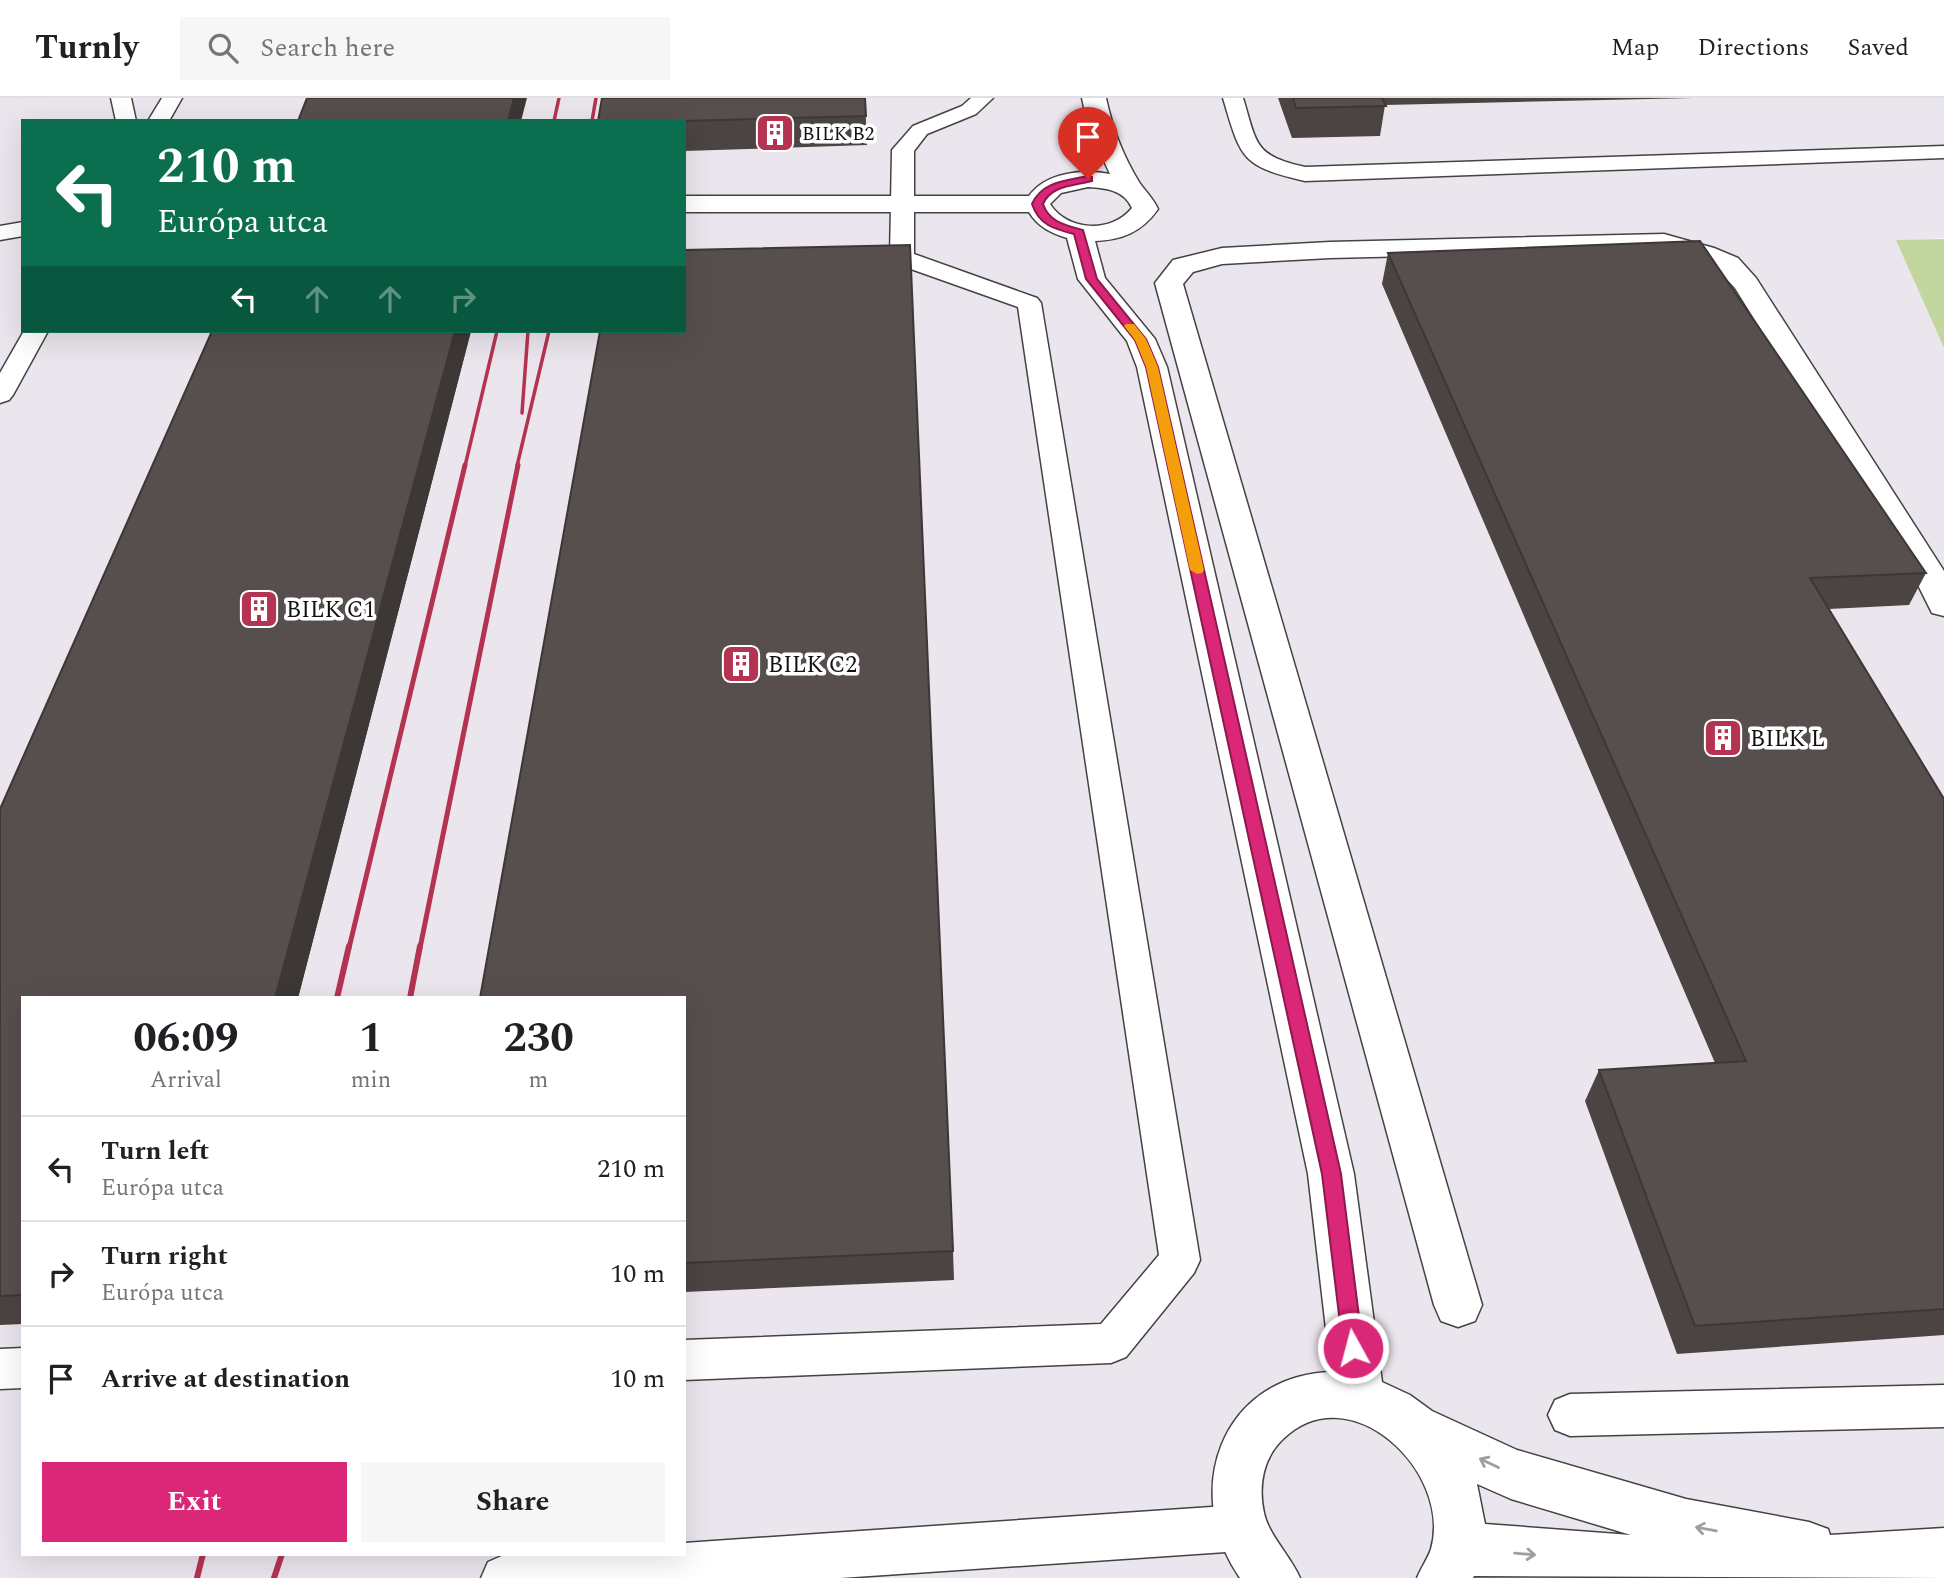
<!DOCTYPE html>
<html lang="en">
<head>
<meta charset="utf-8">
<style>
	body { margin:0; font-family:Spectral,serif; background:#f6f6f6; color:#202124; height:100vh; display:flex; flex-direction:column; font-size:26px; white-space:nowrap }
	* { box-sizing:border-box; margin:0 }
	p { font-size:23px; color:#757577 }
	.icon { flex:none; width:38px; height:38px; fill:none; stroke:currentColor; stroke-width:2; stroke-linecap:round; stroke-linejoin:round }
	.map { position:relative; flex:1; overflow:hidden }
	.details { position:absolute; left:21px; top:898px; width:665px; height:560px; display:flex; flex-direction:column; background:#fff; border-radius:0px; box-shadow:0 7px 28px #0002 }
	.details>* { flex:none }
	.top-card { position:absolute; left:21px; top:21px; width:665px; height:214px; border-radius:0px; box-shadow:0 7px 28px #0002; background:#0b6e4f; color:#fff; overflow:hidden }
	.pin { position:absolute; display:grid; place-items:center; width:60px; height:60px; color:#fff; margin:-72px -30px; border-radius:50% 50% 50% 0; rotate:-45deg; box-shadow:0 0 7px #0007 }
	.pin .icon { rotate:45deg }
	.me { position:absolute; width:77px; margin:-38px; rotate:353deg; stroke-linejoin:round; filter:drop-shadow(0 0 5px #0008) }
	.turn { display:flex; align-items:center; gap:24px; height:147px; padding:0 21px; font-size:32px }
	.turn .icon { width:91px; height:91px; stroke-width:2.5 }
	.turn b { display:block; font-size:49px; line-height:60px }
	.lanes { display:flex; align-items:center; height:66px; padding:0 21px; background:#0003; justify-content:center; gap:35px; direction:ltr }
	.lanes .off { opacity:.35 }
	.eta { display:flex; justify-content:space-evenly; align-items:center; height:119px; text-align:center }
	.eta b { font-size:42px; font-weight:700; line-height:49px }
	.button { display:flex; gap:14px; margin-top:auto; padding:14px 21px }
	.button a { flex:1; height:80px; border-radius:0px; background:#db2777; color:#fff; font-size:28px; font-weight:700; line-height:80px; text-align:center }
	.button a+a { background:#f6f6f6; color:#202124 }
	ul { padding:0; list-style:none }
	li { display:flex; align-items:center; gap:21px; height:105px; padding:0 21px; border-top:2px solid #e0e0e0 }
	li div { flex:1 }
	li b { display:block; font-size:26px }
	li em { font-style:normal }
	header { display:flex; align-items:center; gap:42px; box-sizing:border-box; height:98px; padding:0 35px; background:#fff; border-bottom:2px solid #e0e0e0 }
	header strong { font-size:33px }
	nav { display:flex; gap:38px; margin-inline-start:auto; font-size:24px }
	.search { width:490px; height:63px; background:#f6f6f6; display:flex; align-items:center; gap:18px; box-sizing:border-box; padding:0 24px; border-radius:0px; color:#757577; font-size:26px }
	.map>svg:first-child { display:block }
	.industrial { fill:#ebe5ed; fill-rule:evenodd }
	.forest { fill:#c2d6a0 }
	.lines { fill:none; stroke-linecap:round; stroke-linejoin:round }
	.service-casing { stroke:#434343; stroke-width:3 }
	.minor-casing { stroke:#434343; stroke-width:3 }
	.service { fill:#fff; fill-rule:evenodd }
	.minor { fill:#fff; fill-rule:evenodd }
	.rail-far2 { stroke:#b43351; stroke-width:3.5 }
	.rail-far1 { stroke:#b43351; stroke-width:5 }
	.rail { stroke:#b43351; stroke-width:6 }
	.wall { fill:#4b4442 }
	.shaded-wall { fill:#3d3736 }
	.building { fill:#574f4d; stroke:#3d3736; stroke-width:2 }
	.oneway { stroke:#9f9f9f }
	.route { fill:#db2777; stroke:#8e194d; stroke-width:2 }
	.slow { fill:#f59e0b }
	.labels { text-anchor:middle; stroke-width:7; stroke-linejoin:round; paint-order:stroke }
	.far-poi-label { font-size:19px; fill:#101010; stroke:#fff; text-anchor:start }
	.poi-label { font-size:23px; fill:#101010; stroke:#fff; text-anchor:start }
</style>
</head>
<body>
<header>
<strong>Turnly</strong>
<div class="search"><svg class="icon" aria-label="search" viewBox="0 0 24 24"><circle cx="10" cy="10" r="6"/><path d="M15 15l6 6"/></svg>Search here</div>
<nav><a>Map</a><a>Directions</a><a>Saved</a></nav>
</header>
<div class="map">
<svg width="1944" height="1480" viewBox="0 0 1944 1480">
	<rect width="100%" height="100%" fill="#fefaf4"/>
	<path class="industrial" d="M0,0H1944V140L1897,143L1944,250V1480H0ZM23,23H684V233H23ZM23,900H684V1456H23Z"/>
	<polygon class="forest" points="1944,141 1944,250 1896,142"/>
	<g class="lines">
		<g class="service-casing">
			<g id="service">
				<polygon points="111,0 131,0 136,23 116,23"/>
				<polygon points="162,0 182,0 169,23 148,23"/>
				<polygon points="971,0 993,0 976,16 927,36 914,53 914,156 1037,200 1041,205 1200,1162 1194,1175 1126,1259 1111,1265 684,1282 684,1242 1101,1226 1159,1157 1018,209 894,165 890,160 892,52 913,28 962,8"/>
				<path d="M1223,0H1243C1257,46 1254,58 1305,69L1944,48V60L1305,83C1241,68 1241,61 1223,0Z"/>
				<polygon points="23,124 23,138 0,142 0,128"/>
				<polygon points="24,233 48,233 13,297 9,302 0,305 0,275"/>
				<polygon points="23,1250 23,1290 0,1291 0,1251"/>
				<polygon points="1944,1287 1944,1329 1570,1338 1555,1332 1548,1317 1555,1302 1570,1296"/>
				<polygon points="1241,1407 1257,1414 1264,1430 1257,1446 1241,1453 840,1480 481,1480 488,1464 504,1457 684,1456 684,1445"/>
			</g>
		</g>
		<g class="minor-casing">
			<g id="minor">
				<path d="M1082,0H1106C1112,29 1123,58 1139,84C1145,93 1153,100 1158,111C1142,134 1122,142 1095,143L1105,180L1155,241L1167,269L1354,1076L1382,1284L1410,1297L1432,1313L1517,1352L1686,1401L1809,1424L1828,1431L1830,1437L1944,1430V1480L1474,1478L1473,1480H1417C1421,1470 1428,1460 1431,1451C1453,1373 1349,1276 1283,1341C1263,1360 1258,1388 1264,1415C1269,1438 1290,1457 1300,1480H1240C1181,1395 1220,1278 1331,1274L1308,1076L1137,269L1127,243L1078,181L1067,140C1051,135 1038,129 1029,114H684V98H1029C1046,74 1083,71 1110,76L1088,28ZM1088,89C1106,90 1124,92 1132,110C1111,136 1067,133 1050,106L1061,95ZM1477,1386L1511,1401L1631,1437L1485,1426Z"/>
				<path d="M1664,136L1714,150L1738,160L1756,180L1944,473V518L1932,515L1912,475L1735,190C1712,164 1695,162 1663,152L1330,160L1222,166L1193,174L1183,186L1482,1207L1475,1223L1458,1229L1441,1223L1434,1207L1155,185L1173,162L1222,150L1330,144Z"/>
			</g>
		</g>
		<use href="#service" class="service"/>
		<use href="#minor" class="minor"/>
		<g class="rail-far2">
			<polyline points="554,23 559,0"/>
			<polyline points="592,23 596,0"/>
			<polyline points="522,315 528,233"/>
			<polyline points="465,368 497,233"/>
			<polyline points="517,368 549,233"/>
		</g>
		<g class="rail-far1">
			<polyline points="349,850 465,367"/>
			<polyline points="420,850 518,367"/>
		</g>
		<g class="rail">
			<polyline points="337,900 349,848"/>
			<polyline points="410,900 420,848"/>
			<polyline points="197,1480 203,1456"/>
			<polyline points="274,1480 282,1456"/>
		</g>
	</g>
	<g class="wall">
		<polygon points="865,0 867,47 684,53 684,23"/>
		<polygon points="1278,0 1694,0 1385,7 1380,38 1292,40"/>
		<polygon points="1388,155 1926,475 1909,507 1829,511 1944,701 1944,1237 1677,1256 1585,1003 1599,972 1715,965 1382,186"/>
		<polygon points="212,233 471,233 298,900 23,900 23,1226 0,1227 0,711"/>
		<polygon points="684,900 953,1153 954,1182 684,1194"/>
	</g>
	<g class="shaded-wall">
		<polygon points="514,0 527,0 521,23 508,23"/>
		<polygon points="455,233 471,233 298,900 275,900"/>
	</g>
	<g class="building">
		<polygon points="307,0 514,0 508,23 298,23"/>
		<polygon points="602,0 865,0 866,18 684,23 598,23"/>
		<polygon points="1293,0 1382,0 1386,8 1296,10"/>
		<polygon points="1700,143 1926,475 1810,480 1944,701 1944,1211 1695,1228 1599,972 1746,963 1388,155"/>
		<polygon points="910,147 953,1153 684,1165 684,900 480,900 600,233 684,233 684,152"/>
		<polygon points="212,233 455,233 275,900 23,900 23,1197 0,1198 0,711"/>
	</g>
	<defs><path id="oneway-shaft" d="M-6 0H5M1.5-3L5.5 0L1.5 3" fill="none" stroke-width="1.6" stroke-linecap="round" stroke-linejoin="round" transform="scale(1.75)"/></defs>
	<g class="oneway">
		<use href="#oneway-shaft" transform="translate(1489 1365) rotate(-154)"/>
		<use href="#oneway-shaft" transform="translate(1706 1431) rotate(-170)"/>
		<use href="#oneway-shaft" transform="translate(1525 1456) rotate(5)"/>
	</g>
	<path class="route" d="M1088,78L1092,79V83C1074,88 1051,87 1043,106C1049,124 1065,127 1083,132L1097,181L1146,241L1158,269L1341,1076L1363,1250L1360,1257L1353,1260L1345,1257L1343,1250L1322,1076L1146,269L1135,242L1086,181L1074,136C1054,131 1039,127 1032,106C1042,83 1066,83 1088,78Z"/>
	<polygon class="slow" points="1126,226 1134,226 1146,241 1158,269 1204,472 1202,475 1197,476 1190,472 1146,269 1135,242 1124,228"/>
	<defs>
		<g id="building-square" transform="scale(2.0125)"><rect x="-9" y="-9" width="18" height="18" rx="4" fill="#b43351" stroke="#fff"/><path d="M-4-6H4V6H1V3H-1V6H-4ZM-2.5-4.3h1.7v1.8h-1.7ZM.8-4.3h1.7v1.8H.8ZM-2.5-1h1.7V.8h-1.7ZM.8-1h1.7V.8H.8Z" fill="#fff"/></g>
	</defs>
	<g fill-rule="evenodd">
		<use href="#building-square" x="775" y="35"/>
		<use href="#building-square" x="259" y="511"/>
		<use href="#building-square" x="741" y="566"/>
		<use href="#building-square" x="1723" y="640"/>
	</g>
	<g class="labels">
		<g class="far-poi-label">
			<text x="802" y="42">BILK B2</text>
		</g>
		<g class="poi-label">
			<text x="286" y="519">BILK C1</text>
			<text x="768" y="574">BILK C2</text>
			<text x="1750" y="648">BILK L</text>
		</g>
	</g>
</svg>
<div class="pin" style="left:1088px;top:81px;background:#d93025"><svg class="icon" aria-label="arrive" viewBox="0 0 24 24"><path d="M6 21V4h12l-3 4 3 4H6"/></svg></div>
<svg class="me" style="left:1353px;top:1250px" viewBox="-20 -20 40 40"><circle r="17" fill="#db2777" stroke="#fff" stroke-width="3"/><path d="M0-11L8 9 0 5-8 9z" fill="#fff"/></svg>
<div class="top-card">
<div class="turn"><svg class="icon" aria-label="left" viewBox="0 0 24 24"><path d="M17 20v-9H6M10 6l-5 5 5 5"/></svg><div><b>210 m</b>Európa utca</div></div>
<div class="lanes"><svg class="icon" aria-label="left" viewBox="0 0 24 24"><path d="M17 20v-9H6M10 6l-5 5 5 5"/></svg><svg class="icon off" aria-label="ahead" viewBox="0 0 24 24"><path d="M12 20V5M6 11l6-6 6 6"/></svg><svg class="icon off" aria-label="ahead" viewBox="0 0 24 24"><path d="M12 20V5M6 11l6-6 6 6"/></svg><svg class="icon off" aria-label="right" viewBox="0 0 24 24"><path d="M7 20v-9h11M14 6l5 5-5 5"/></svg></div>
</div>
<section class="details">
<div class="eta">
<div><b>06:09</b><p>Arrival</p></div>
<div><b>1</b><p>min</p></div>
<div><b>230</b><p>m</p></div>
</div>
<ul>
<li><svg class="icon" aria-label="left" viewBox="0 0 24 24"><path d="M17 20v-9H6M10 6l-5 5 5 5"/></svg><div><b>Turn left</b><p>Európa utca</p></div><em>210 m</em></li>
<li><svg class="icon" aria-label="right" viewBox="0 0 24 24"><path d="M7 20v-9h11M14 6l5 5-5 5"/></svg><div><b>Turn right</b><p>Európa utca</p></div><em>10 m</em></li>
<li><svg class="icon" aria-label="arrive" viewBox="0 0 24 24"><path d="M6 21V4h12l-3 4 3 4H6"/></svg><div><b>Arrive at destination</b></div><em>10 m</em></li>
</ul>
<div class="button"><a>Exit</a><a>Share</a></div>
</section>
</div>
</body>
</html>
